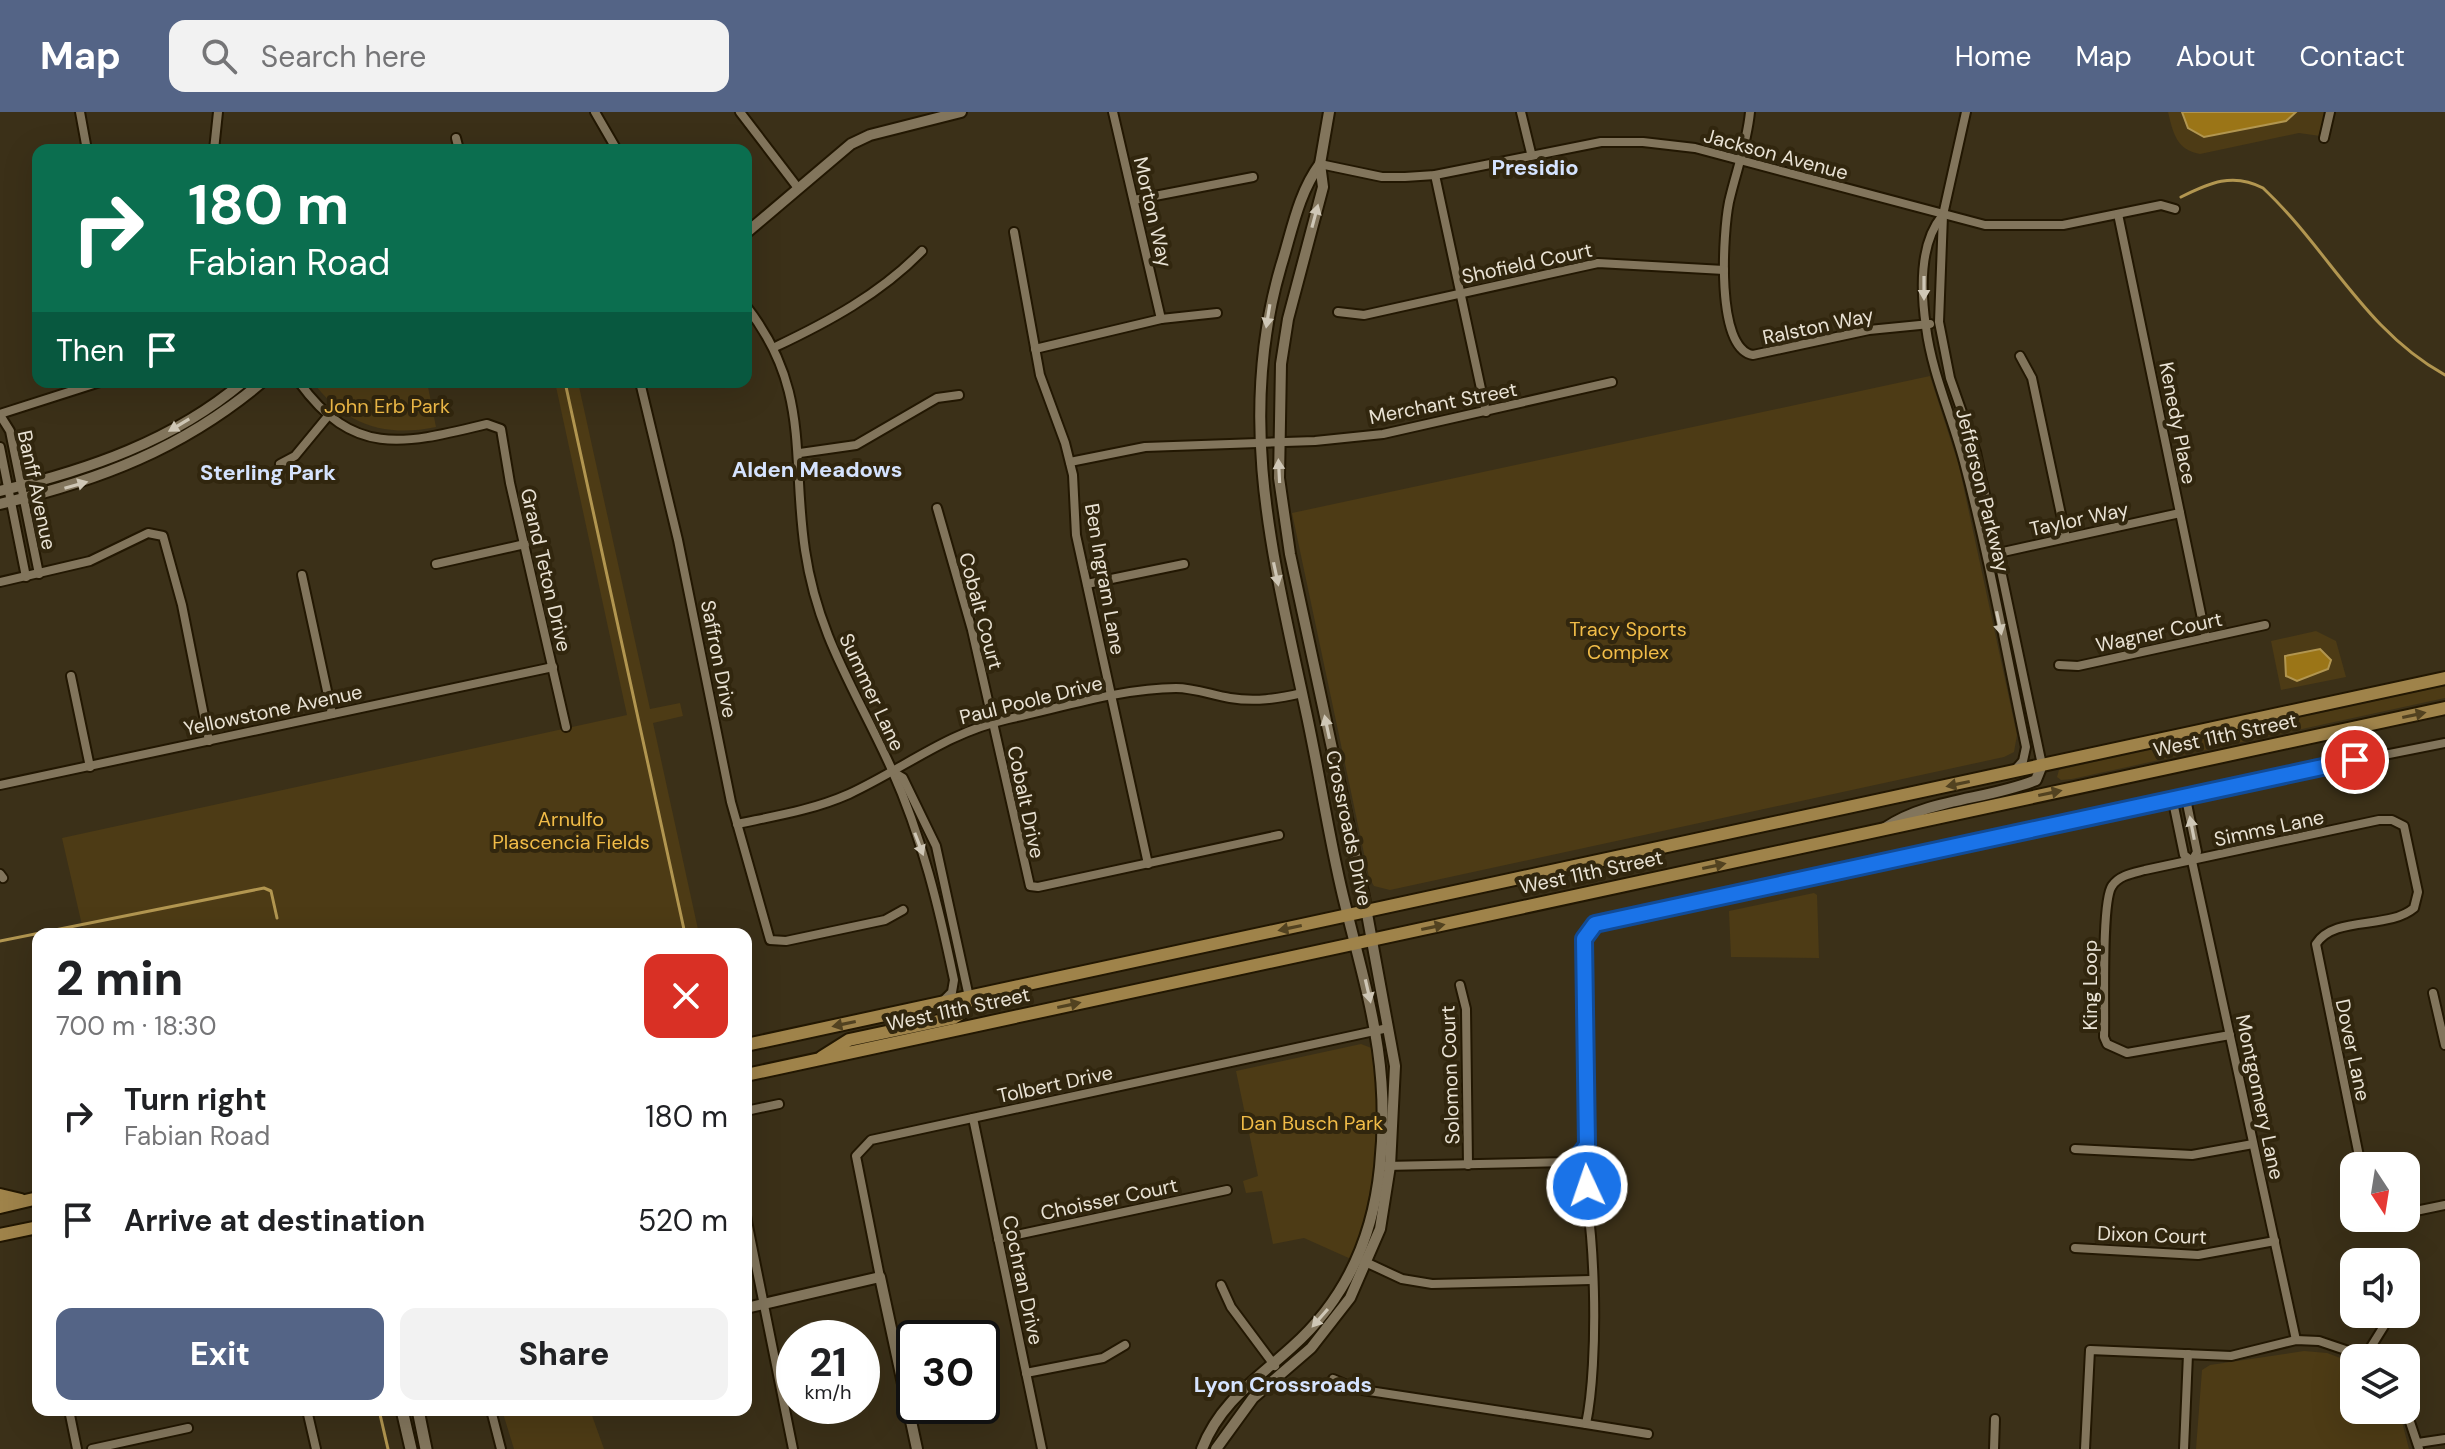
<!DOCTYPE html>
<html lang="en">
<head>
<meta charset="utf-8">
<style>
	body { margin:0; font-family:"DM Sans",sans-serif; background:#f2f2f2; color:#202124; height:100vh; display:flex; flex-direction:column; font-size:30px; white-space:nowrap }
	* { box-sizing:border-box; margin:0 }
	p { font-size:26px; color:#757577 }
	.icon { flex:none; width:44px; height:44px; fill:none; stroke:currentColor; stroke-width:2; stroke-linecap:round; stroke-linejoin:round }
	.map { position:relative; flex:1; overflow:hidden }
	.sheet { position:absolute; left:32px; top:816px; width:720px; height:488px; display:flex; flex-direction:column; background:#fff; border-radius:16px; box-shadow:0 8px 32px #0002 }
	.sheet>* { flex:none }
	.guide { position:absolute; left:32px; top:32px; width:720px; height:244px; border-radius:16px; box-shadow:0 8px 32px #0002; background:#0b6e4f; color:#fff; overflow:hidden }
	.needle { width:52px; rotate:168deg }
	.tools { position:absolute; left:2340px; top:1040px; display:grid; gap:16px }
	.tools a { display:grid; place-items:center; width:80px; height:80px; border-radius:16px; background:#fff; box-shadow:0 8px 32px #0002; font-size:40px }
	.speed { position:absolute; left:776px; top:1208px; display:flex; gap:16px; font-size:40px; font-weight:700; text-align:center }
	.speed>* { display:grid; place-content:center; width:104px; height:104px; border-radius:50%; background:#fff; box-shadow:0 8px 32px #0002; line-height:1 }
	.speed small { font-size:20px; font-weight:400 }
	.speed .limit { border:4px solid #111; border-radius:12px; background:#fff; color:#111 }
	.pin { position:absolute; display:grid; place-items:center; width:68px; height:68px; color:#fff; margin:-34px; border:4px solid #fff; border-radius:50%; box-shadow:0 2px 8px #0007 }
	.me { position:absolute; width:88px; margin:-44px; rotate:357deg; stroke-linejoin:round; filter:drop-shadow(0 0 6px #0008) }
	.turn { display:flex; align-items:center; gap:28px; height:168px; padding:0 24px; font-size:36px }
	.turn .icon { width:104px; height:104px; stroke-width:2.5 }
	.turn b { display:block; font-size:56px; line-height:68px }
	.then { display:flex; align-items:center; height:76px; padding:0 24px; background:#0003; gap:16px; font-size:30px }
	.round { display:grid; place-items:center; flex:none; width:84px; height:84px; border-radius:16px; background:#f2f2f2 }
	.overview { display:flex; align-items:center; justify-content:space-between; height:136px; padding:0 24px }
	h1 { font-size:48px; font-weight:800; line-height:60px }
	.cta { display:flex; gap:16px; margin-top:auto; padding:16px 24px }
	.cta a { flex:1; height:92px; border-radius:16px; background:#546486; color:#fff; font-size:32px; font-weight:800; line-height:92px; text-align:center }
	.cta a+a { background:#f2f2f2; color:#202124 }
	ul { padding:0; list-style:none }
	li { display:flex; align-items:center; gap:24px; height:104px; padding:0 24px }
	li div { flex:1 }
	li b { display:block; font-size:30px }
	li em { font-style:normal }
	header { display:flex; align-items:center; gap:48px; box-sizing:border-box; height:112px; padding:0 40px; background:#546486; color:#fff }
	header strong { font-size:38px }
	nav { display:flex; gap:44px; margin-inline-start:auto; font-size:28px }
	.search { width:560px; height:72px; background:#f2f2f2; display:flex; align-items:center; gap:20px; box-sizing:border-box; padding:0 28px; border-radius:16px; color:#757577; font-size:30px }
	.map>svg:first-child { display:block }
	.green { fill:#4d3b15 }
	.water { fill:#9b7517; stroke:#b29650; stroke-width:2 }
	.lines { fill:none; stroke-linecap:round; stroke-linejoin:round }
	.stream { stroke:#b29650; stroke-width:3 }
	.minor-casing { stroke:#221702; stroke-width:12 }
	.tertiary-casing { stroke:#221702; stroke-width:14 }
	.secondary-casing { stroke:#221702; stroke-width:15 }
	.primary-casing { stroke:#221702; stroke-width:16 }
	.minor { stroke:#82755c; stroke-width:8 }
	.tertiary { stroke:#82755c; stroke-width:10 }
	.secondary { stroke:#82755c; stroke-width:11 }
	.primary { stroke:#9f834a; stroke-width:12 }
	.oneway { fill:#cfc7b6 }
	.oneway2 { fill:#524220 }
	.route-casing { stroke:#114b97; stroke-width:20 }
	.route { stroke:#1a73e8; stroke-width:14 }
	.labels { text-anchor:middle; stroke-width:8; stroke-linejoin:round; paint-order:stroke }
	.street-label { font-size:20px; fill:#e9e2d4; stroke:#31260e }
	.park-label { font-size:20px; fill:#f1bc48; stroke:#31260e }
	.neighbourhood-label { font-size:22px; font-weight:bold; fill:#d5e3fe; stroke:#31260e }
</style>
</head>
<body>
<header>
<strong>Map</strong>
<div class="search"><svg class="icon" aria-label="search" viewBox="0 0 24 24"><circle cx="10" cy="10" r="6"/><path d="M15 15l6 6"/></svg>Search here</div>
<nav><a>Home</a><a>Map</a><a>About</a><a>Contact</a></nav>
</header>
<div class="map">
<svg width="2445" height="1337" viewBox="0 0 2445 1337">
	<rect width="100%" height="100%" fill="#3b3018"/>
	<g class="green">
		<path d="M2168,0H2325L2320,24L2299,21L2200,42C2176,38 2173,20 2168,0Z"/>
		<polygon points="1930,264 1959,354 2017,623 2014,640 2004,645 1390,778 1374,774 1369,765 1292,401"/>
		<path d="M313,270H427L436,315C385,326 344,312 313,270Z"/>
		<polygon points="555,270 578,270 650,597 680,591 683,604 653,611 699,822 84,822 62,726 627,603"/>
		<polygon points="2316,519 2336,529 2346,565 2281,578 2271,529"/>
		<polygon points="2445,574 2445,586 2072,667 2061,668 2057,665 2059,658 2066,656"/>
		<polygon points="1814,781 1817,783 1819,846 1731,845 1729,799"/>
		<path d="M1361,932L1374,937C1381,1008 1377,1080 1351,1147L1304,1126L1273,1132L1262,1079L1246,1081L1243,1069L1258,1064L1236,959Z"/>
		<polygon points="2304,1239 2327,1241 2354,1251 2354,1298 2399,1298 2409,1337 2196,1337 2202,1258 2210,1253"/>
		<polygon points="502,1298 590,1298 604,1337 514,1337"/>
	</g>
	<g class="water">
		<polygon points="2182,0 2296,0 2286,9 2204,25 2188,16"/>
		<polygon points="2320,537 2331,548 2328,557 2297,569 2286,564 2285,544"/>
	</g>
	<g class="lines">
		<g class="stream">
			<path d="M2181,85C2209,71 2233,60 2263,76C2328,137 2365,219 2445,263"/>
			<polyline points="565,270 685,822"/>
			<polyline points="0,829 264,776 271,779 277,806"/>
			<polyline points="379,1298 388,1337"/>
		</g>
		<g class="minor-casing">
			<g id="minor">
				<polyline points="80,0 87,38"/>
				<polyline points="595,0 617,38"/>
				<polyline points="740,0 798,76"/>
				<polyline points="1113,0 1161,207"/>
				<polyline points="1521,0 1531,41"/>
				<path d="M1750,0C1747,32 1736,59 1729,90C1723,120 1715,237 1753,243L1869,218L1930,212"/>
				<polyline points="1966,0 1943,103 1939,210 1950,266 1976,340 2042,653"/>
				<polyline points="456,26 459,38"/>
				<polyline points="2324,26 2330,0"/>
				<polyline points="214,38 218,0"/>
				<polyline points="1320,52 1382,65 1405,65 1435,63 1601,30 1643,30 1695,36 1985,113 2063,113 2161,93 2175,97"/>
				<polyline points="1435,63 1486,300"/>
				<polyline points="1134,88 1253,65"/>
				<polyline points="2118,102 2206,526"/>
				<path d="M1942,104C1919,132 1921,180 1926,215C1932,262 1952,304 1964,350C1989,444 2006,540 2026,635L2023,649L2015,658"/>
				<polyline points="1014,120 1040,263 1065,331 1073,363 1076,423 1148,752"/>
				<path d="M746,194C811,277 791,343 805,438C818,526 857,580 892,658C922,725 939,796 954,868L952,880L944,888"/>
				<polyline points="1338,200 1364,203 1598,151 1724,158"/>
				<path d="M775,235C828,210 880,182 922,139"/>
				<polyline points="1035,237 1161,207 1217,201"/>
				<polyline points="2020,244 2032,266 2066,426"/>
				<path d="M299,270C354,346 404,332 487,312L501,317L510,371L566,615"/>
				<polyline points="640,270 678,428 731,690 770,828 786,829 885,808 903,798"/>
				<polyline points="0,302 100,270"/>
				<polyline points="0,303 10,319 39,462"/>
				<polyline points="0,335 26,465"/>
				<polyline points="800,341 856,333 937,286 959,283"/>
				<polyline points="1070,350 1145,335 1315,329 1383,322 1612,270"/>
				<polyline points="280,352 295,344 328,304"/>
				<polyline points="937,396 972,518 1030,774 1038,775 1279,723"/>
				<polyline points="1994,442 2180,401"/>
				<polyline points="436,452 525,432"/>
				<polyline points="302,463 332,602"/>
				<polyline points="0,470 90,449 148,421 163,424 182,493 209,629"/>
				<polyline points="1087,472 1184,452"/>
				<polyline points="2059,553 2078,554 2265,513"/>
				<polyline points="71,564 90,655"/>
				<polyline points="893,660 903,666 936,734 969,885"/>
				<polyline points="0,673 553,555"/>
				<polyline points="2185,682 2197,740 2192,749"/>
				<polyline points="2172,685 2184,743 2192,749 2296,1228"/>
				<path d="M737,712C775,704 813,698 849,682C905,656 946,621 1008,607C1060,596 1123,576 1176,576C1194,576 1212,583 1230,586C1255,590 1277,587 1302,581"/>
				<polyline points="0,762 3,766"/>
				<polyline points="1460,873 1466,897 1468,1053"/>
				<polyline points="2433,881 2445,933"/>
				<path d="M2230,923L2127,941L2107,932L2104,925C2105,899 2101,790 2112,774C2119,763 2134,761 2145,758L2379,708H2392L2404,714L2418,780L2414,796C2388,818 2334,803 2316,832L2361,1054"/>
				<polyline points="746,999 779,992"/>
				<polyline points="973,1006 1042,1337"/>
				<polyline points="2075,1037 2192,1043 2253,1032"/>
				<polyline points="1385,1054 1568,1050 1581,1044 1587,1033 1584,827 1595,812 1825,764 2172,685 2445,631"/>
				<polyline points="2406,1101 2445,1093"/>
				<polyline points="746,1104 793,1337"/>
				<polyline points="998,1127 1227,1078"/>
				<polyline points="2075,1136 2198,1143 2275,1129"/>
				<polyline points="1361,1148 1402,1167 1432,1172 1591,1168"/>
				<polyline points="880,1165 856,1044 871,1028 1388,916"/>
				<polyline points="1221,1173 1231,1195 1275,1254"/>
				<polyline points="2366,1243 2384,1214"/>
				<polyline points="1026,1261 1103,1246 1125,1233"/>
				<path d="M1333,1267L1356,1277L1586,1312C1599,1251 1597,1104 1577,1046"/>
				<polyline points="69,1298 77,1337"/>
				<polyline points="307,1298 316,1337"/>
				<polyline points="491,1298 501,1337"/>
				<polyline points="2406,1298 2419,1337"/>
				<polyline points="1586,1312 1648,1322"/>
				<polyline points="2418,1331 2445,1327"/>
				<polyline points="92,1337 188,1316"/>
				<polyline points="1994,1337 1995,1307"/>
				<polyline points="2085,1337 2090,1238 2231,1244 2296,1228 2319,1229 2369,1246"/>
				<polyline points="2184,1337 2188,1242"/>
			</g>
		</g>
		<g class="tertiary-casing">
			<g id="tertiary">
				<polyline points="746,121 851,32 870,23 961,0"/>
				<path d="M0,379C88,358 173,329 243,270"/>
				<path d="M0,392C100,368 182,337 262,270"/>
				<path d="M1885,716C1930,686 1987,688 2036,668L2042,653"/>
				<polyline points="746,1196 880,1165 917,1337"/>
				<path d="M1202,1337C1220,1290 1257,1267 1292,1235C1346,1187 1373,1126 1380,1055C1391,950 1367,883 1343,784C1328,722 1319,658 1305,595C1273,445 1236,307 1281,154C1292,119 1298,82 1320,52"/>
				<polyline points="1216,1337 1253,1286 1311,1236 1350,1186 1380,1117 1390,1054 1395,954 1363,780 1290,442 1279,366 1281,252 1288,207 1323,75 1320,52 1329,0"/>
			</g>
		</g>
		<g class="secondary-casing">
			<g id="secondary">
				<polyline points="402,1298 411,1337"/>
				<polyline points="418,1298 426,1337"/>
			</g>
		</g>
		<g class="primary-casing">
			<g id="primary">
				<polyline points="746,933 2445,566"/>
				<polyline points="822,945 849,928 953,906 963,900 969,885"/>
				<polyline points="746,963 2445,596"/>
				<polyline points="0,1083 21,1088"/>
				<polyline points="0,1095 38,1086"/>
				<polyline points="0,1123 38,1115"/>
			</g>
		</g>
		<use href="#minor" class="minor"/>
		<use href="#tertiary" class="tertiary"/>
		<use href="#secondary" class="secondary"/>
		<use href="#primary" class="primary"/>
	</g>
	<defs><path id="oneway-solid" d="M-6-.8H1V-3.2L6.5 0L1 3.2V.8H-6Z" transform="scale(2)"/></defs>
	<g class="oneway">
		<use href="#oneway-solid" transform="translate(1315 104) rotate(-75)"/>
		<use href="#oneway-solid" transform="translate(1924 176) rotate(90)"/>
		<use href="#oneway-solid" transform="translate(1268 204) rotate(99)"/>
		<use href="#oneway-solid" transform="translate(179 313) rotate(149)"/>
		<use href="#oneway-solid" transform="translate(1279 359) rotate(-93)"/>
		<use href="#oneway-solid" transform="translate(76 373) rotate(-16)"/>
		<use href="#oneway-solid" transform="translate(1276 462) rotate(78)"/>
		<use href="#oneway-solid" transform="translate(1999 511) rotate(78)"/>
		<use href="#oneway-solid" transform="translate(1327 615) rotate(-102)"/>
		<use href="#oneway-solid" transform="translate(2192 716) rotate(-101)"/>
		<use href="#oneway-solid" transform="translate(919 732) rotate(69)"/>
		<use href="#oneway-solid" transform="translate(1368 879) rotate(77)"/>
		<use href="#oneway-solid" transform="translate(1320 1206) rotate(131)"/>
	</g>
	<g class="oneway2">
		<use href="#oneway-solid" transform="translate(2414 603) rotate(-12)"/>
		<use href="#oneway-solid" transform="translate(1958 672) rotate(168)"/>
		<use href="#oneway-solid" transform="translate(2050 681) rotate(-12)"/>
		<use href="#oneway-solid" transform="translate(1714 754) rotate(-12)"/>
		<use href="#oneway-solid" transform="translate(1433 815) rotate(-12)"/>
		<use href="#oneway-solid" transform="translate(1290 816) rotate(168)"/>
		<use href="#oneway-solid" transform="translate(1069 893) rotate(-12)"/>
		<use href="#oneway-solid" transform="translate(844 912) rotate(168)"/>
	</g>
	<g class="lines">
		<g class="route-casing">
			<polyline id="route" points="1587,1074 1577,1046 1587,1033 1584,827 1595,812 2355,648"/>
		</g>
		<use href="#route" class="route"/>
	</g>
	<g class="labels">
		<g class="street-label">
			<text transform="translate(1776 42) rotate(15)" y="7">Jackson Avenue</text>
			<text transform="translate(1153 100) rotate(77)" y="7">Morton Way</text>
			<text transform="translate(1527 151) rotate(-12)" y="7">Shofield Court</text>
			<text transform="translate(1818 214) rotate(-12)" y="7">Ralston Way</text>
			<text transform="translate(1443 291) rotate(-11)" y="7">Merchant Street</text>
			<text transform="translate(2178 311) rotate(79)" y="7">Kenedy Place</text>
			<text transform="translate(37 378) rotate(78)" y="7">Banff Avenue</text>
			<text transform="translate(1983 378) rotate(76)" y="7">Jefferson Parkway</text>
			<text transform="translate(2079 407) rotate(-12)" y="7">Taylor Way</text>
			<text transform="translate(546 458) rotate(77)" y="7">Grand Teton Drive</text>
			<text transform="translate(1105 467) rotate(80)" y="7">Ben Ingram Lane</text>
			<text transform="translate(981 499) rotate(75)" y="7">Cobalt Court</text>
			<text transform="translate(2159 520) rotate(-12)" y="7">Wagner Court</text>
			<text transform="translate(719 547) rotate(79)" y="7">Saffron Drive</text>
			<text transform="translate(872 580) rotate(65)" y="7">Summer Lane</text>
			<text transform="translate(1031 588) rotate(-14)" y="7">Paul Poole Drive</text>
			<text transform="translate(273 598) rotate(-12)" y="7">Yellowstone Avenue</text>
			<text transform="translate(2225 623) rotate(-12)" y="7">West 11th Street</text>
			<text transform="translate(1026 690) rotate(78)" y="7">Cobalt Drive</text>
			<text transform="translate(1349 716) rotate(78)" y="7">Crossroads Drive</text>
			<text transform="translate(2269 716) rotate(-12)" y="7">Simms Lane</text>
			<text transform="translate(1591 760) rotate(-12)" y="7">West 11th Street</text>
			<text transform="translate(2090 873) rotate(-90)" y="7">King Loop</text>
			<text transform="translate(958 897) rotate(-12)" y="7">West 11th Street</text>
			<text transform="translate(2353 938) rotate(78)" y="7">Dover Lane</text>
			<text transform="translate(1450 963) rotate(-92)" y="7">Solomon Court</text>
			<text transform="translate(1055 972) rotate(-12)" y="7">Tolbert Drive</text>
			<text transform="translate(2260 985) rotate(78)" y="7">Montgomery Lane</text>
			<text transform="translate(1109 1087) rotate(-12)" y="7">Choisser Court</text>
			<text transform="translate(2152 1123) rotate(2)" y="7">Dixon Court</text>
			<text transform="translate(1023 1168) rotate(78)" y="7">Cochran Drive</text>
		</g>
		<g class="park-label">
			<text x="387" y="301">John Erb Park</text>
			<text x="1628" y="524">Tracy Sports<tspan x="1628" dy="23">Complex</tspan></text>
			<text x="571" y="714">Arnulfo<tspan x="571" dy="23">Plascencia Fields</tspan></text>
			<text x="1312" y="1018">Dan Busch Park</text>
		</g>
		<g class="neighbourhood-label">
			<text x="1535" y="63">Presidio</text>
			<text x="817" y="365">Alden Meadows</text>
			<text x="268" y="368">Sterling Park</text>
			<text x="1283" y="1280">Lyon Crossroads</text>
		</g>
	</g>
</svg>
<div class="tools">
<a><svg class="needle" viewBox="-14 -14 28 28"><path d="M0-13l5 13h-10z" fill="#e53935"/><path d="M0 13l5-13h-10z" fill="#757577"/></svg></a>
<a><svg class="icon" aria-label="sound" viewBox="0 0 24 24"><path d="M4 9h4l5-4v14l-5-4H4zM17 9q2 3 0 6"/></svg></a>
<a><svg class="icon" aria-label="layers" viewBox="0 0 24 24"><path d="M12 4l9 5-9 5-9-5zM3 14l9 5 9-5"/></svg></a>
</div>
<div class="speed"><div>21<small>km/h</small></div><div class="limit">30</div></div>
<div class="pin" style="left:2355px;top:648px;background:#d93025"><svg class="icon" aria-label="arrive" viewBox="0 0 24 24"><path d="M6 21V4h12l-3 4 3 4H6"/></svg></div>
<svg class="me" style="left:1587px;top:1074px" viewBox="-20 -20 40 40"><circle r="17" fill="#1a73e8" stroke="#fff" stroke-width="3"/><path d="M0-11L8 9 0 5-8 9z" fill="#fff"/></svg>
<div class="guide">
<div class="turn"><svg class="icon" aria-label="right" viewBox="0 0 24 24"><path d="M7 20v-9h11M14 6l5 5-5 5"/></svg><div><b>180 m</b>Fabian Road</div></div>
<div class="then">Then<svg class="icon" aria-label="arrive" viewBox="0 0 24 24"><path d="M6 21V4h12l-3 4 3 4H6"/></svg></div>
</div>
<section class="sheet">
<div class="overview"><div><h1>2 min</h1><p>700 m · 18:30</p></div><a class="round" style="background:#d93025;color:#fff"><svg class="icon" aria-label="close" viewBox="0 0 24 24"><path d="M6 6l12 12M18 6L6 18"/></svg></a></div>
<ul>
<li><svg class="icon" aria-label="right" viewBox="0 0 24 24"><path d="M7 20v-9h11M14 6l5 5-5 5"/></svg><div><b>Turn right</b><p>Fabian Road</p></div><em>180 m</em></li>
<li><svg class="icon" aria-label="arrive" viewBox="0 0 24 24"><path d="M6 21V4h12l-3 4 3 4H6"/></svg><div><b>Arrive at destination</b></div><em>520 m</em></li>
</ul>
<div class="cta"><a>Exit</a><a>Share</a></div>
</section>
</div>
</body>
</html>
